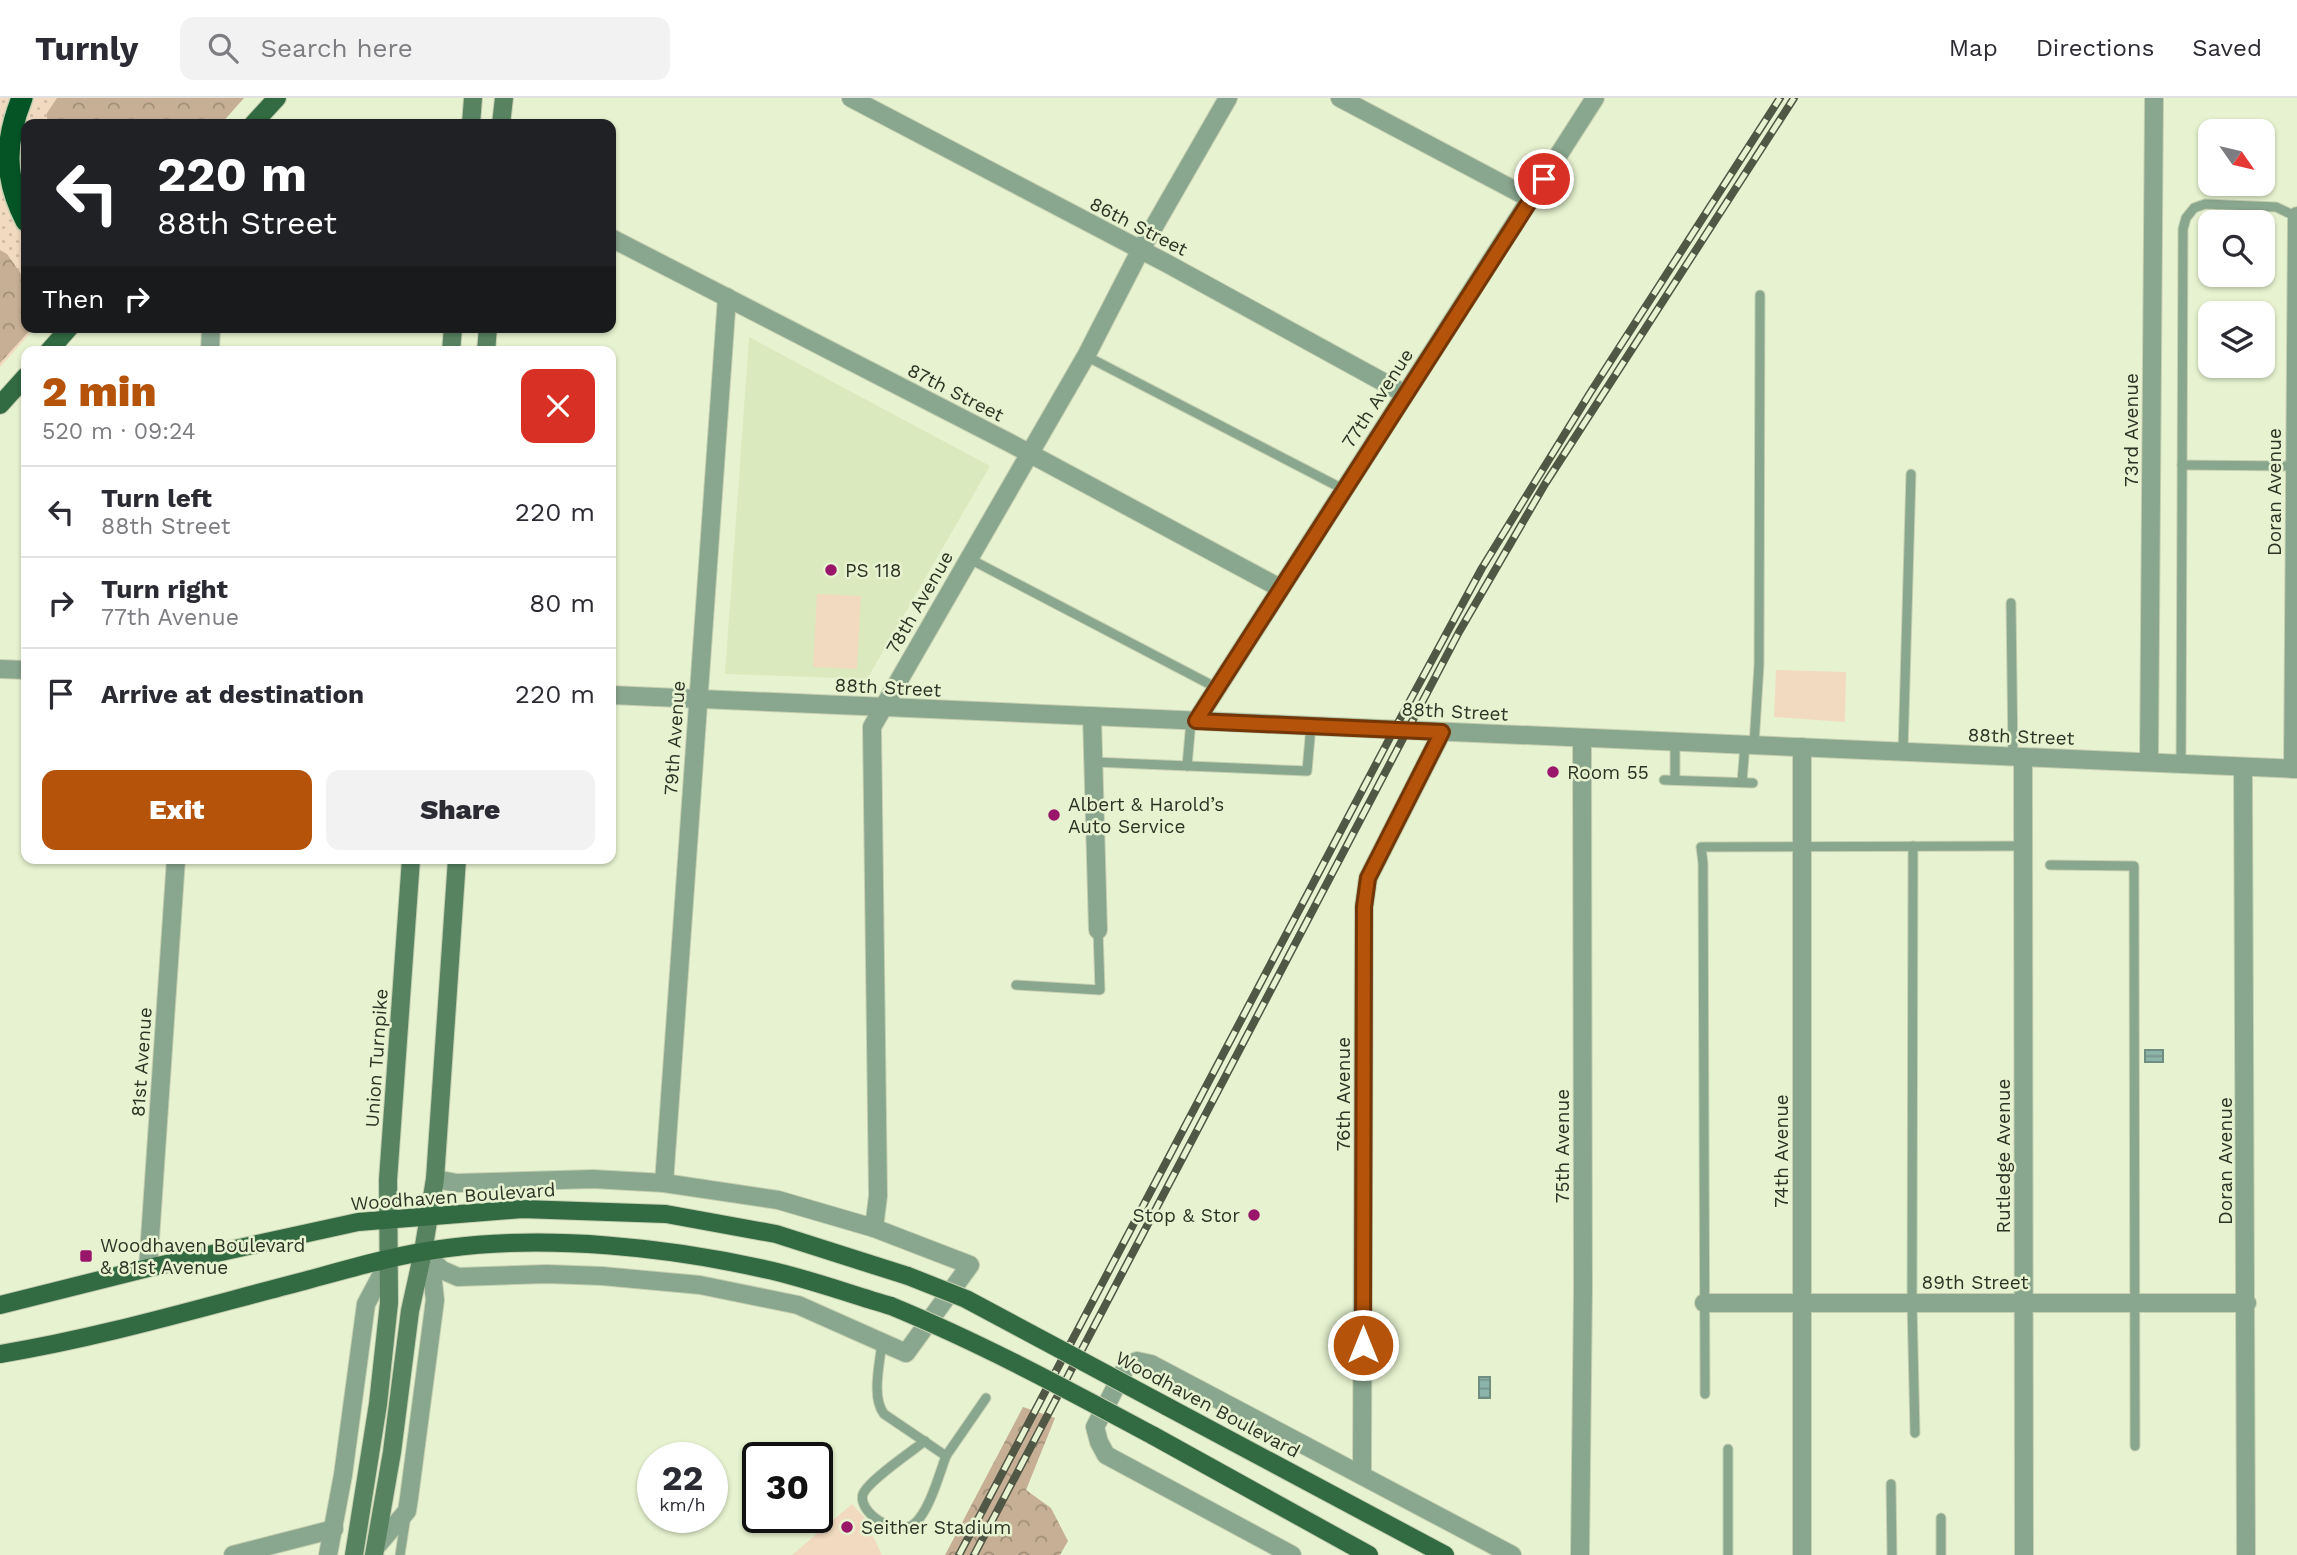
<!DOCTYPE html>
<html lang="en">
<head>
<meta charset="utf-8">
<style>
	body { margin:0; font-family:"Work Sans",sans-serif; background:#f2f2f3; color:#2b2b33; height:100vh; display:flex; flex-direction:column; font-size:26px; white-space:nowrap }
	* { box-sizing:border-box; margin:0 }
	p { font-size:23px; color:#7c7c81 }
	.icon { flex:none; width:38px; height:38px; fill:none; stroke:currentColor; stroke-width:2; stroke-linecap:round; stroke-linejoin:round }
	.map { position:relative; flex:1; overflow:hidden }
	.drawer { position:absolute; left:21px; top:248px; width:595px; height:518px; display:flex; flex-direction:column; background:#fff; border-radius:14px; box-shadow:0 2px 5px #0004 }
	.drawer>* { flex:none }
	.banner { position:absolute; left:21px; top:21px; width:595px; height:214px; border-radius:14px; box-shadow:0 2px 5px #0004; background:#202124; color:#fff; overflow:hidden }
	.needle { width:46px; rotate:124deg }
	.controls { position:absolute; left:2198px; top:21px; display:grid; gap:14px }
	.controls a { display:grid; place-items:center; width:77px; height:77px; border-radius:14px; background:#fff; box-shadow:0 2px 5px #0004; font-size:35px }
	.speed { position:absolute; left:637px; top:1344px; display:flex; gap:14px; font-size:35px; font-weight:700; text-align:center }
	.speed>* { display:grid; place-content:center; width:91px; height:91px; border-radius:50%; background:#fff; box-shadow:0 2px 5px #0004; line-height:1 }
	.speed small { font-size:18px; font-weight:400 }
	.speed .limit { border:4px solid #111; border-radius:10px; background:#fff; color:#111 }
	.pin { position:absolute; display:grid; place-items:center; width:60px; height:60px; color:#fff; margin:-30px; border:4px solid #fff; border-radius:50%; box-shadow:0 2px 7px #0007 }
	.me { position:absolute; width:77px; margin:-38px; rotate:0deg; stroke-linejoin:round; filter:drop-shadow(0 0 5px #0008) }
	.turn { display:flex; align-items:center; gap:24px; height:147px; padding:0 21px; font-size:32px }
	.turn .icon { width:91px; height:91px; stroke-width:2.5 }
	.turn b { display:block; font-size:49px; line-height:60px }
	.then { display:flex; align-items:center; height:66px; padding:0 21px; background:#0003; gap:14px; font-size:26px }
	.round { display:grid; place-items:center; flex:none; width:74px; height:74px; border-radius:14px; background:#f2f2f3 }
	.summary { display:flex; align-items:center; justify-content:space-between; height:119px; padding:0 21px }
	h1 { font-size:42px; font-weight:800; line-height:52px; color:#b45309 }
	.button { display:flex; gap:14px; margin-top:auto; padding:14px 21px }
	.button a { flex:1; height:80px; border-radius:14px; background:#b45309; color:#fff; font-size:28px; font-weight:800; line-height:80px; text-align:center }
	.button a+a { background:#f2f2f3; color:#2b2b33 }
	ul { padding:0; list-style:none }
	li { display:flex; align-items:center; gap:21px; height:91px; padding:0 21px; border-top:2px solid #e1e1e2 }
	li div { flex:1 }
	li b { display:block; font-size:26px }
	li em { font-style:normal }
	header { display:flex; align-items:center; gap:42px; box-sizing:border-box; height:98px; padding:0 35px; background:#fff; border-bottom:2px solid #e1e1e2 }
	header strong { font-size:33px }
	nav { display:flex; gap:38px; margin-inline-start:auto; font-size:24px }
	.search { width:490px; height:63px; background:#f2f2f3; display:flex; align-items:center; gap:18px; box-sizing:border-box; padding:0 24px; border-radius:14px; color:#7c7c81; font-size:26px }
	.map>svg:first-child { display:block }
	.built { fill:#dae9be }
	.grass { fill:url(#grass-dots) }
	.forest { fill:url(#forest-crowns) }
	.garden { fill:#f1dac0 }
	.water { fill:url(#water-rules); stroke:#708d82; stroke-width:2 }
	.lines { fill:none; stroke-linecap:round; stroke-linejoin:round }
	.lane-casing { stroke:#c6d0b1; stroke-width:11 }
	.street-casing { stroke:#c6d0b1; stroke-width:20 }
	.secondary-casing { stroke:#c6d0b1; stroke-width:20 }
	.primary-casing { stroke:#c6d0b1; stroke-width:20 }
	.highway-casing { stroke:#c6d0b1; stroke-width:24 }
	.lane { stroke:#89a68e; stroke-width:9 }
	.street { stroke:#89a68e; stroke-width:18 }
	.secondary { stroke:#588361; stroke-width:18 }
	.primary { stroke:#326a41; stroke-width:18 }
	.highway { stroke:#055425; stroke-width:21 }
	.rail-casing { stroke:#515745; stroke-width:8 }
	.rail { stroke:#e7f3d0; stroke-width:5; stroke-dasharray:16; stroke-linecap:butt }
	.primary-bridge-casing { stroke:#c6d0b1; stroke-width:20; stroke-linecap:butt }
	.primary-bridge { stroke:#326a41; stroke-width:18 }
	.route-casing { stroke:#753606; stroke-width:18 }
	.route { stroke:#b45309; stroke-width:12 }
	.poi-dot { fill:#9a166a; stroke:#e7f3d0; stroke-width:2.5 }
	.labels { text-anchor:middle; stroke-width:5; stroke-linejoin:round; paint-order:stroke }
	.street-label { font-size:19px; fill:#2e3325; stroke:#e7f3d0 }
	.poi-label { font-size:19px; fill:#2e3325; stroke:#e7f3d0; text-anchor:start }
</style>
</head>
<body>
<header>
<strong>Turnly</strong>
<div class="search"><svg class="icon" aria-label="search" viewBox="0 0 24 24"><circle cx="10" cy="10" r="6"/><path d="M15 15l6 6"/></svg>Search here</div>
<nav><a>Map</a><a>Directions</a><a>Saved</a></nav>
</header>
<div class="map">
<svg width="2297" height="1457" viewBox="0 0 2297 1457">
	<defs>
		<pattern id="grass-dots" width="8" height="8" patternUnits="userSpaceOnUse" patternTransform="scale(1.75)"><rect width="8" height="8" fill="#f1dac0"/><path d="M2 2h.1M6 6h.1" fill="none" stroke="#cfbca5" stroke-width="1.8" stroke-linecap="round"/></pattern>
		<pattern id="forest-crowns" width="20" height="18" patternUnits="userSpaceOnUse" patternTransform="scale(1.75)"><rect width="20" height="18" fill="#c6af95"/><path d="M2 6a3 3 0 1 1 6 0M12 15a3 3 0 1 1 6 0" fill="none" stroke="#a18f79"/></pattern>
		<pattern id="water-rules" width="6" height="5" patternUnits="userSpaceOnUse" patternTransform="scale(1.75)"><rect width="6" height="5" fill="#8db4aa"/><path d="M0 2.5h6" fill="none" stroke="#74938a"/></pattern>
	</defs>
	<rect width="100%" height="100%" fill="#e7f3d0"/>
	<polygon class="built" points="749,239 990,368 867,581 725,576"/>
	<polygon class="grass" points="0,0 244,0 220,26 26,26 26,229 36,229 0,269"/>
	<g class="forest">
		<polygon points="57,0 244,0 221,26 47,26 47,15"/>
		<polygon points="0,152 7,156 26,183 26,229 33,229 0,265"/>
		<polygon points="1023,1309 1055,1320 1026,1392 1051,1410 1068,1443 1060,1457 945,1457"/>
	</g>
	<g class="garden">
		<polygon points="817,496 861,498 857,571 813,569"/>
		<polygon points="1776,572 1846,574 1845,624 1774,619"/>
		<polygon points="852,1406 864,1419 882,1457 792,1457"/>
	</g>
	<g class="water">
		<rect x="2145" y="952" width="18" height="12"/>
		<rect x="1479" y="1279" width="11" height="21"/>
	</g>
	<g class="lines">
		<g class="lane-casing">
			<g id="lane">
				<polyline points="1086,258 1343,391"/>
				<polyline points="2182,367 2295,368"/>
				<polyline points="968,460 1217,590"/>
				<polyline points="2011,505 2013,659"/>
				<polyline points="1754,647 1759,567 1760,197"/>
				<polyline points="1903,654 1911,376"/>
				<polyline points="1094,664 1307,673 1311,628"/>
				<polyline points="2181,666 2183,131 2186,120 2194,110 2205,106 2276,109 2295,118"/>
				<polyline points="1187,668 1191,623"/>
				<polyline points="1664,682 1753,685"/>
				<polyline points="1675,682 1675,644"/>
				<polyline points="1742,684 1745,647"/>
				<polyline points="1913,748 1912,1205 1915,1335"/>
				<polyline points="2050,767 2134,768 2135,1348"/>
				<polyline points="1016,887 1100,892 1098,832"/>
				<path d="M882,1244C880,1265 871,1299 884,1316L946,1358L986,1300"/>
				<polyline points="1705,1296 1703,765 1701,749 2023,748"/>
				<path d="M925,1343C912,1353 868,1383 863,1396C857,1414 896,1440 914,1426C929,1414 939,1377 946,1358"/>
				<polyline points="1728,1351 1728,1457"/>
				<polyline points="1891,1386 1892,1457"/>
				<polyline points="1941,1420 1941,1457"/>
				<polyline points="400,1457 406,1418"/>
			</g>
		</g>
		<g class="street-casing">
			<g id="street">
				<polyline points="851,0 1168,166 1405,296"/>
				<polyline points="1340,0 1531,101"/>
				<polyline points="611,140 1010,345 1280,490"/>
				<polyline points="210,254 211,229"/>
				<polyline points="0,571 26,572"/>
				<polyline points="611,597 2297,671"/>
				<polyline points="1092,618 1098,832"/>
				<polyline points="1196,623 1595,0"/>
				<polyline points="2023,659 2024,1457"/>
				<polyline points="2149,664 2154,0"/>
				<polyline points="2243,669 2246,1457"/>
				<polyline points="2293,671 2297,118"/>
				<polyline points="664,1085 727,199"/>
				<polyline points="874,1130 878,1098 872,629 1086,258 1140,153 1228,0"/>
				<polyline points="423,1154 442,1172 458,1179 547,1176 602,1178 700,1187 798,1207 906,1255 970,1167 874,1130 778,1102 664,1085 593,1081 457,1085 435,1081"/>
				<polyline points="148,1170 176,761"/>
				<polyline points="1704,1205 2247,1205"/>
				<polyline points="1362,1377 1364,809 1368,780 1442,634"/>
				<polyline points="376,1449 407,1413 409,1400 435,1202 432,1175 425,1157"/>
				<polyline points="233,1457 334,1431"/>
				<polyline points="328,1457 343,1377 366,1206 390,1161"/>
				<polyline points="1292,1457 1106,1357 1099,1344 1095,1329 1127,1267 1137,1263 1151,1266 1512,1457"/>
				<polyline points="1580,1457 1583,1191 1582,640"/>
				<polyline points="1802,1457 1802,649"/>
			</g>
		</g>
		<g class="secondary-casing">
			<g id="secondary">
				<polyline points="471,26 473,0"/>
				<polyline points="501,26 504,0"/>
				<polyline points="451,254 453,229"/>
				<polyline points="486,254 488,229"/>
				<polyline points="354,1457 378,1306 389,1205 388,1082 411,761"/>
				<polyline points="374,1457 392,1354 410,1213 423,1154 435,1081 457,761"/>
			</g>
		</g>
		<g class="primary-casing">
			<g id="primary">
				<polyline points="253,26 277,0"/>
				<polyline points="48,254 70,229"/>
				<polyline points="0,307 26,278"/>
				<polyline points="0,1207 148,1170 358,1124 522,1111 666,1116 776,1136 908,1178"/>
				<path d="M0,1256C103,1239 203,1209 304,1183C352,1170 399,1156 448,1150C548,1137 667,1149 764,1171C807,1180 849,1196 891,1208"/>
				<polyline points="1166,1308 1445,1457"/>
				<polyline points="1152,1337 1369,1457"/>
			</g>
		</g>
		<g class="highway-casing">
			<path id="highway" d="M22,0C4,45 4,80 26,123"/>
		</g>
		<use href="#lane" class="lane"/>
		<use href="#street" class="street"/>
		<use href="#secondary" class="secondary"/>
		<use href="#primary" class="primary"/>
		<use href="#highway" class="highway"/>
		<g class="rail-casing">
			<g id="rail">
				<polyline points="959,1457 1394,632 1482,470 1590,295 1780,0"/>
				<polyline points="974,1457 1459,534 1545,386 1794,0"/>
			</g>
		</g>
		<use href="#rail" class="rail"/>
		<g class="primary-bridge-casing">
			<g id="primary-bridge">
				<polyline points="908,1178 966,1201 1166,1308"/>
				<path d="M891,1208C981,1245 1066,1291 1152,1337"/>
			</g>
		</g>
		<use href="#primary-bridge" class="primary-bridge"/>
	</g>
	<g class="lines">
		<g class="route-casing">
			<polyline id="route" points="1363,1247 1364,809 1368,780 1442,634 1196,623 1544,81"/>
		</g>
		<use href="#route" class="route"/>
	</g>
	<g class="poi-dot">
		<circle cx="831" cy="472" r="7"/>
		<circle cx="1553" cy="674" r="7"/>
		<circle cx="1054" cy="717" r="7"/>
		<circle cx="1254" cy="1117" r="7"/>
		<rect x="79" y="1151" width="14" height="14" rx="3.5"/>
		<circle cx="847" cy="1429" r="7"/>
	</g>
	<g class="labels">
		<g class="street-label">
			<text transform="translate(1139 128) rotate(27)" y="7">86th Street</text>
			<text transform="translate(956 294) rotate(27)" y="7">87th Street</text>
			<text transform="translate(1377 300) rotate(-57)" y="7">77th Avenue</text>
			<text transform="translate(2131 332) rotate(-90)" y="7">73rd Avenue</text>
			<text transform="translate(2274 394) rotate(-90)" y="7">Doran Avenue</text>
			<text transform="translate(919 504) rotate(-60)" y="7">78th Avenue</text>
			<text transform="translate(888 589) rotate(3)" y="7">88th Street</text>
			<text transform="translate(1455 613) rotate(3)" y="7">88th Street</text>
			<text transform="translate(2021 638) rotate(2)" y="7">88th Street</text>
			<text transform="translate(674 640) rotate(-86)" y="7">79th Avenue</text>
			<text transform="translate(376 960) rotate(-86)" y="7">Union Turnpike</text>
			<text transform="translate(141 964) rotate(-86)" y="7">81st Avenue</text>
			<text transform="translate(1343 996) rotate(-90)" y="7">76th Avenue</text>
			<text transform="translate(1562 1048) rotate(-90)" y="7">75th Avenue</text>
			<text transform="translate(1781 1053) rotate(-90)" y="7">74th Avenue</text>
			<text transform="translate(2003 1058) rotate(-90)" y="7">Rutledge Avenue</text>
			<text transform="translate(2225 1063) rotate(-90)" y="7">Doran Avenue</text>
			<text transform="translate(453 1098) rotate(-4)" y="7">Woodhaven Boulevard</text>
			<text x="1975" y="1191">89th Street</text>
			<text transform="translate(1208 1306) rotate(28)" y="7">Woodhaven Boulevard</text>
		</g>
		<g class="poi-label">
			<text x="845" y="479">PS 118</text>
			<text x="1567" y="681">Room 55</text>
			<text x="1068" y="713">Albert &amp; Harold’s<tspan x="1068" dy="22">Auto Service</tspan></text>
			<text x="1240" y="1124" text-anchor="end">Stop &amp; Stor</text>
			<text x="100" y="1154">Woodhaven Boulevard<tspan x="100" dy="22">&amp; 81st Avenue</tspan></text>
			<text x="861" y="1436">Seither Stadium</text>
		</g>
	</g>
</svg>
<div class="controls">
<a><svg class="needle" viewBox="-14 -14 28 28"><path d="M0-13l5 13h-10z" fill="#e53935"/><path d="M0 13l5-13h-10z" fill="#7c7c81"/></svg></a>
<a><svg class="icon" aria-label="search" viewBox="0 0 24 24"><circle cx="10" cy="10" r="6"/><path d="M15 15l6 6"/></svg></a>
<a><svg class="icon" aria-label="layers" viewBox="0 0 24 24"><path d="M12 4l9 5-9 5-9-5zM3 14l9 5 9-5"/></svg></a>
</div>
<div class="speed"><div>22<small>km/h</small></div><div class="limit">30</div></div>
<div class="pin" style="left:1544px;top:81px;background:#d93025"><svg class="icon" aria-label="arrive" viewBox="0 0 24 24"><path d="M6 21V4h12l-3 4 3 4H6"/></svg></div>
<svg class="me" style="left:1363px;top:1247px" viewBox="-20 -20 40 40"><circle r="17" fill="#b45309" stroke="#fff" stroke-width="3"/><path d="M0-11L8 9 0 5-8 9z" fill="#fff"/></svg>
<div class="banner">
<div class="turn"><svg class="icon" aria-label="left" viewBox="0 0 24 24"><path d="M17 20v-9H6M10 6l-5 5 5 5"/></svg><div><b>220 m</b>88th Street</div></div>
<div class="then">Then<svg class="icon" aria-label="right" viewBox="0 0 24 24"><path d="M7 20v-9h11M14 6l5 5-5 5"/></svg></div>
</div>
<section class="drawer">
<div class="summary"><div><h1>2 min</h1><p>520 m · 09:24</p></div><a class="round" style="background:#d93025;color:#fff"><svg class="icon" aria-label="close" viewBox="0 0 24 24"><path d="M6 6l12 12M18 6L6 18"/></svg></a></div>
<ul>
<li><svg class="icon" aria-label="left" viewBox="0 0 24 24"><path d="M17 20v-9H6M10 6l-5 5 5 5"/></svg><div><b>Turn left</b><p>88th Street</p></div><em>220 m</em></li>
<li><svg class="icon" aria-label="right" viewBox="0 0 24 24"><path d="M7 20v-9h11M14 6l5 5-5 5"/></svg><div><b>Turn right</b><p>77th Avenue</p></div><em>80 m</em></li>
<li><svg class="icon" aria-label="arrive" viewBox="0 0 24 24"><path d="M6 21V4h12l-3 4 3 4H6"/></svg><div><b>Arrive at destination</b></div><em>220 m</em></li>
</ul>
<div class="button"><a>Exit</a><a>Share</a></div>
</section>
</div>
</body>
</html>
